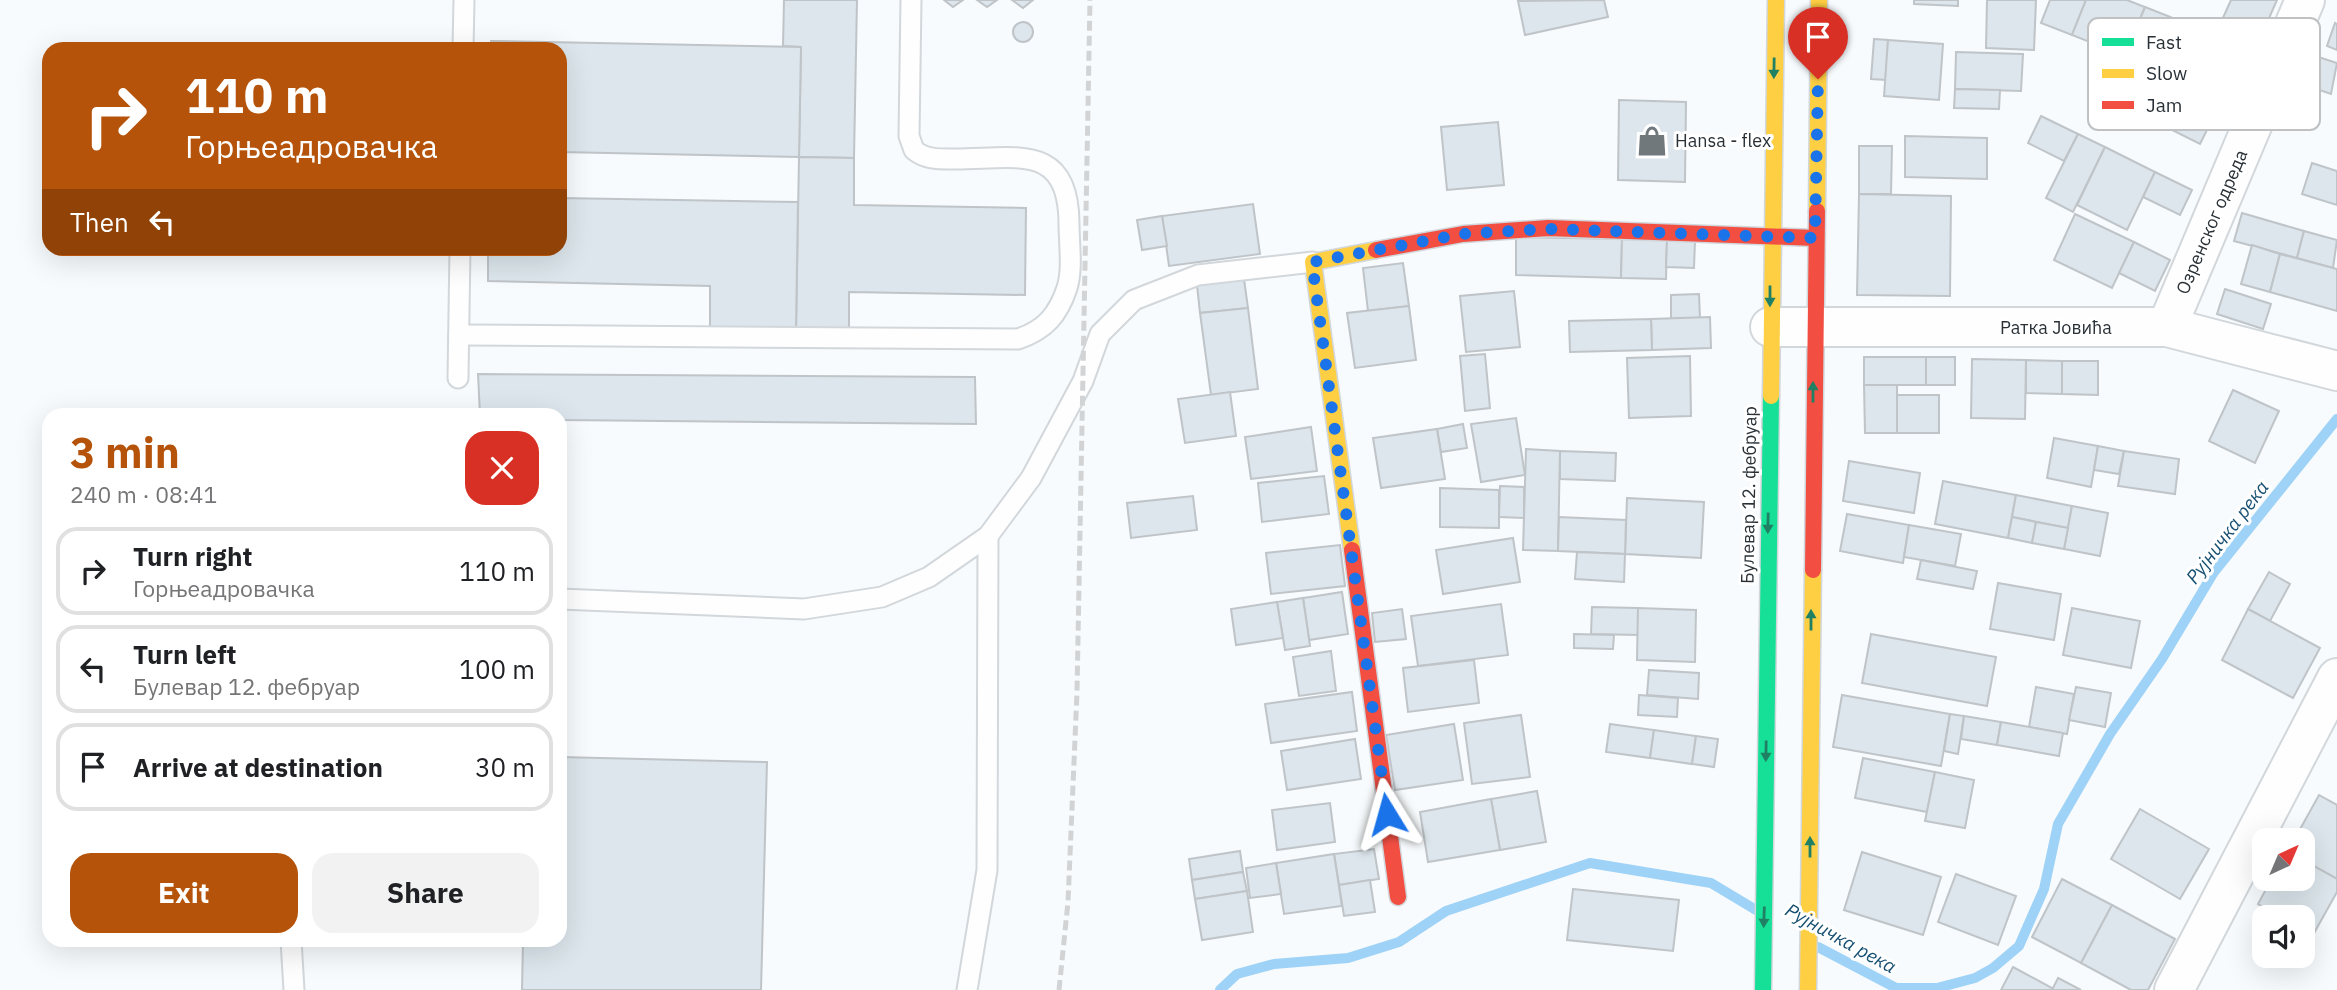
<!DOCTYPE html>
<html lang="en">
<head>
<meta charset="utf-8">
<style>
	body { margin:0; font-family:"IBM Plex Sans",sans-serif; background:#f2f2f2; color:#202124; height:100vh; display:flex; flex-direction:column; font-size:26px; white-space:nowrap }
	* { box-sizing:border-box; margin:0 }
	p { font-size:23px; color:#757577 }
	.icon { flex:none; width:38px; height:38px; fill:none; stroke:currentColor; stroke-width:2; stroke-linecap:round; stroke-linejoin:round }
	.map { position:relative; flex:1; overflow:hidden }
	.drawer { position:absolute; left:42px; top:408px; width:525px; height:539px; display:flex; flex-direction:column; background:#fff; border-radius:21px; box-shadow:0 7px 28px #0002 }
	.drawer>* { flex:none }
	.banner { position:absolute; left:42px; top:42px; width:525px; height:214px; border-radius:21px; box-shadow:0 7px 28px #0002; background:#b45309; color:#fff; overflow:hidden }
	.needle { width:46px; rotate:44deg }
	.buttons { position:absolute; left:2252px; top:828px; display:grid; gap:14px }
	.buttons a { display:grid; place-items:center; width:63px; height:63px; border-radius:14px; background:#fff; box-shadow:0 7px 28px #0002; font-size:35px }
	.pin { position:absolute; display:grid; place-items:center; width:60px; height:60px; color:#fff; margin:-72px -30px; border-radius:50% 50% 50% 0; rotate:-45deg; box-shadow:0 0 7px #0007 }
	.pin .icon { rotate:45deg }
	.me { position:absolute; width:77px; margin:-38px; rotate:352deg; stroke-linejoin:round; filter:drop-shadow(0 0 5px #0008) }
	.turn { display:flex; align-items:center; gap:24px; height:147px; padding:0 28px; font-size:32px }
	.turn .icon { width:91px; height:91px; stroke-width:2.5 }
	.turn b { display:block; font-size:49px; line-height:60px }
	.then { display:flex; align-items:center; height:66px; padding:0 28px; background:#0003; gap:14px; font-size:26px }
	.round { display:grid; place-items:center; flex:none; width:74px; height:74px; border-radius:21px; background:#f2f2f2 }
	.headline { display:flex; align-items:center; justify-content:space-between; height:119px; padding:0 28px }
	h1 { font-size:42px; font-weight:800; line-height:52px; color:#b45309 }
	.action { display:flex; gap:14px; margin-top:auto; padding:14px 28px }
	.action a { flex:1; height:80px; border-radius:21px; background:#b45309; color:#fff; font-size:28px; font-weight:800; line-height:80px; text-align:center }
	.action a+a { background:#f2f2f2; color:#202124 }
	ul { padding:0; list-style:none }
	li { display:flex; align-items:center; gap:21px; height:88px; margin:0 14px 10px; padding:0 14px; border:4px solid #e0e0e0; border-radius:21px }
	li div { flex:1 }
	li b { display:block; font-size:26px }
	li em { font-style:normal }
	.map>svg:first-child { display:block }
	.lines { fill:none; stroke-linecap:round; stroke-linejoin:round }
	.stream { stroke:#9ed2f7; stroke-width:10 }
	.building { fill:#dce6ec; stroke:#bfc4c8; stroke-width:2 }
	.lane-casing { stroke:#d2d7db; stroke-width:23 }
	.street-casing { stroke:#d2d7db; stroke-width:42 }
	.fast-casing { stroke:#d2d7db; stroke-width:19 }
	.slow-casing { stroke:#d2d7db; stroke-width:19 }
	.jam-casing { stroke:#d2d7db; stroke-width:19 }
	.lane { stroke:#fefeff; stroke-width:19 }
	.street { stroke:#fefeff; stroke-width:38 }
	.fast { stroke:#16e098; stroke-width:16 }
	.slow { stroke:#ffcf43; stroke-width:16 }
	.jam { stroke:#f24e42; stroke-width:16 }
	.rail { stroke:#d2d3d4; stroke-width:5; stroke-dasharray:10 5; stroke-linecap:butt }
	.oneway { fill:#208063 }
	.route { stroke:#1a73e8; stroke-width:12; stroke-dasharray:0 21.6 }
	.labels { text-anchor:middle; stroke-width:6; stroke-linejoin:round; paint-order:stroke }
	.poi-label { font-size:18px; fill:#293137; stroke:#fff; text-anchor:start }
	.street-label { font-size:18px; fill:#293137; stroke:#fff }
	.water-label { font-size:19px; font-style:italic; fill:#175072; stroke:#fff }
	.key { fill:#fff; stroke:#bfc1c3; stroke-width:2 }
	.key-label { font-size:19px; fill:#293137 }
</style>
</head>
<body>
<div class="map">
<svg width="2337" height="990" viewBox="0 0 2337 990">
	<rect width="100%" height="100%" fill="#f8fbfd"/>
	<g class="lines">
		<g class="stream">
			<polyline points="1818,947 1896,988 1937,988 1975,978 1993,968 2019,946 2044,889 2058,824 2110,734 2162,659 2214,572 2337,419"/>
			<polyline points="1220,990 1237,974 1274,964 1348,958 1399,942 1446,911 1590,863 1711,883 1756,910"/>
		</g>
	</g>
	<g class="building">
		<polygon points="784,0 857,0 854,158 799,157 801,47 783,46"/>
		<polygon points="944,0 963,0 953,7"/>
		<polygon points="977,0 997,0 987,7"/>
		<polygon points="1012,0 1033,0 1023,8"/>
		<polygon points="1604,0 1608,17 1525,35 1518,1"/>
		<polygon points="1914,0 1958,0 1958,6 1914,4"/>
		<polygon points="1987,0 2036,0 2034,50 1986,48"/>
		<polygon points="2050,0 2086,0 2072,35 2041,23"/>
		<polygon points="2086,0 2127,0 2145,7 2125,56 2072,35"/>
		<polygon points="2231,0 2277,0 2256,48 2217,31"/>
		<polygon points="2145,7 2173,18 2148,79 2120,68"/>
		<circle cx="1023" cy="32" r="10"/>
		<polygon points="2335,23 2337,24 2337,50 2327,46"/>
		<polygon points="1874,39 1888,40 1886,80 1871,79"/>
		<polygon points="1888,40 1943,44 1939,100 1884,96"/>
		<polygon points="491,41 801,47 799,157 560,152 560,49 491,49"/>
		<polygon points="2300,51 2337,63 2331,94 2290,80"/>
		<polygon points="1956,52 2023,54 2021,91 1955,89"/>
		<polygon points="1955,89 2000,90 1999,109 1954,108"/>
		<polygon points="2156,95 2211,122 2200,144 2146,117"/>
		<polygon points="1619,100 1686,102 1685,182 1618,180"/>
		<polygon points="2041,116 2078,134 2064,161 2028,143"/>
		<polygon points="1498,122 1504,185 1447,190 1441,127"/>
		<polygon points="2078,134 2105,147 2073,212 2046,198"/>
		<polygon points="1905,136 1987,138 1987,179 1905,177"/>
		<polygon points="1859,146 1892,146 1891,194 1859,194"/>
		<polygon points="2105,147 2155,172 2127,230 2077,205"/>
		<polygon points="799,157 854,158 854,205 1026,208 1025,295 849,292 849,330 796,329"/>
		<polygon points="2312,163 2337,171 2337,205 2302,194"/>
		<polygon points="2155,172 2192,190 2180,215 2143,197"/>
		<polygon points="1859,194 1951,196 1950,296 1857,295"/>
		<polygon points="560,198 798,202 796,329 710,327 710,286 488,281 488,248 560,248"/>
		<polygon points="1253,204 1260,254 1169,266 1162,216"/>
		<polygon points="2242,213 2304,231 2297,258 2234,241"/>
		<polygon points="2075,214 2134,242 2112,288 2054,260"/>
		<polygon points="1162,216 1167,246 1142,250 1137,220"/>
		<polygon points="2304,231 2337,240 2333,268 2297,258"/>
		<polygon points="1516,237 1622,239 1621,278 1516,275"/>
		<polygon points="1622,239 1667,240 1666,279 1621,278"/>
		<polygon points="1667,240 1695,241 1694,268 1666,267"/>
		<polygon points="2134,242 2170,260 2155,291 2119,273"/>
		<polygon points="2252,245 2280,254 2270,292 2241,284"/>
		<polygon points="2280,254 2337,269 2337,311 2270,292"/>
		<polygon points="1403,263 1409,306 1368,311 1363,268"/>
		<polygon points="1244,279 1248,308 1200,313 1197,285"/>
		<polygon points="2225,289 2271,304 2263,329 2217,314"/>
		<polygon points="1514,291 1520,347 1466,352 1460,296"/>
		<polygon points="1699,294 1700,318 1671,319 1671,295"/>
		<polygon points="1409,306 1416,360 1355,368 1347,313"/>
		<polygon points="1248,308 1258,389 1211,395 1200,313"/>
		<polygon points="1710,317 1711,348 1652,350 1651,319"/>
		<polygon points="1651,319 1652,350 1570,352 1569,321"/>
		<polygon points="1485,354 1490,408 1465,411 1460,356"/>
		<polygon points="1690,356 1691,416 1629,418 1627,358"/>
		<rect x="1864" y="357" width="62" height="28"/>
		<rect x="1926" y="357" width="29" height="28"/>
		<polygon points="1972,359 2026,360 2025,419 1971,418"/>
		<polygon points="2026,360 2062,361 2062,394 2026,393"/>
		<polygon points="2062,361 2098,361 2098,395 2062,394"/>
		<polygon points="478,374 975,377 976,424 560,420 560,415 480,415"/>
		<polygon points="1864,385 1897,385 1897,433 1865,433"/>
		<polygon points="2233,390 2279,411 2255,463 2209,441"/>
		<polygon points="1230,392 1236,436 1185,443 1178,399"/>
		<rect x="1897" y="395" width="42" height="38"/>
		<polygon points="1516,418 1525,475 1481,482 1471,424"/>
		<polygon points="1463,424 1467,448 1441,452 1437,429"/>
		<polygon points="1311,427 1317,471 1251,479 1245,437"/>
		<polygon points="1437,429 1445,479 1381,488 1373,438"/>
		<polygon points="2054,438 2098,446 2091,487 2047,478"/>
		<polygon points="2098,446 2124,451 2119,474 2094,470"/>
		<polygon points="1526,449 1560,451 1558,551 1523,550"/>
		<polygon points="1560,451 1616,453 1615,481 1560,479"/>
		<polygon points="2124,451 2179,459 2175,494 2118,486"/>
		<polygon points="1849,461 1920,473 1914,513 1843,501"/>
		<polygon points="1324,476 1329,514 1262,522 1258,483"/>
		<polygon points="1943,481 2016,495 2008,538 1935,524"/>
		<polygon points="1500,486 1524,487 1524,518 1499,517"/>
		<polygon points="1440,488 1499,490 1499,528 1440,527"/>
		<polygon points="2016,495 2072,506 2068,528 2012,517"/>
		<polygon points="1193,496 1197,530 1131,538 1127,503"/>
		<polygon points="1627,498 1704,502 1701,558 1625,554"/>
		<polygon points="2072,506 2108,513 2100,556 2064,549"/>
		<polygon points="1847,514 1909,525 1903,563 1840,551"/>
		<polygon points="1559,517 1626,520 1625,554 1558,551"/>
		<polygon points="2012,517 2036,522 2032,543 2008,538"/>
		<polygon points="2036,522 2068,528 2064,549 2032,543"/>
		<polygon points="1909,525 1961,534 1955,566 1904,557"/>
		<polygon points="1513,538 1520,582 1443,594 1436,550"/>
		<polygon points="1340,545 1345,586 1271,594 1266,553"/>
		<polygon points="1577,552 1625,554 1624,582 1575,579"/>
		<polygon points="1921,560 1977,571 1973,589 1917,579"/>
		<polygon points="2269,572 2290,584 2270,621 2248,609"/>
		<polygon points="1998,583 2061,594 2054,640 1990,629"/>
		<polygon points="1342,592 1348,634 1309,640 1303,598"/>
		<polygon points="1303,598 1310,646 1285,650 1277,602"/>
		<polygon points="1277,602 1283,638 1236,645 1231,609"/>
		<polygon points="1501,604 1508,655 1418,666 1411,616"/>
		<polygon points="1592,607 1638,608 1638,635 1591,634"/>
		<polygon points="1638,608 1696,610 1695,662 1637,660"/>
		<polygon points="2072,608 2140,621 2131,668 2063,655"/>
		<polygon points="1402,609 1406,639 1375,642 1372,613"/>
		<polygon points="2248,609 2320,648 2293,698 2222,660"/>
		<polygon points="1574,634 1614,635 1613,649 1574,648"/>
		<polygon points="1871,634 1996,657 1987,706 1862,683"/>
		<polygon points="1331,651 1336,691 1299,696 1293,657"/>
		<polygon points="1474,660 1479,703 1408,712 1403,668"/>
		<polygon points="1649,670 1699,673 1698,699 1647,695"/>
		<polygon points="2036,687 2074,694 2067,734 2029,727"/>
		<polygon points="2076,687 2111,693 2105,727 2069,720"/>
		<polygon points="1352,692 1357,731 1271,743 1265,704"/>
		<polygon points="1639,695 1678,698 1677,717 1638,715"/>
		<polygon points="1842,695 1950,714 1941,766 1833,747"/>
		<polygon points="1950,714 1964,716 1958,754 1944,751"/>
		<polygon points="1521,715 1530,777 1472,784 1464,723"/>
		<polygon points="1964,716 2001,722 1997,745 1961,739"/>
		<polygon points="2001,722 2063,733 2059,756 1997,745"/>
		<polygon points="1454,724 1463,780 1395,790 1386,735"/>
		<polygon points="1610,724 1654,730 1650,758 1606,752"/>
		<polygon points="1654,730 1696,736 1692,764 1650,758"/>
		<polygon points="1696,736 1718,739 1714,767 1692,764"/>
		<polygon points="1355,739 1361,779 1287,790 1281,751"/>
		<polygon points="560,757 767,762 761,990 522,990 523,940 560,940"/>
		<polygon points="1863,758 1935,772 1927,812 1855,798"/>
		<polygon points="1935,772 1974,780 1965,828 1925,821"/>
		<polygon points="1537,791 1546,842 1500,850 1491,799"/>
		<polygon points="2319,795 2337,805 2337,879 2303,860 2303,840 2294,840"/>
		<polygon points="1491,799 1500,850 1428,862 1420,812"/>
		<polygon points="1330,803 1335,842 1277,850 1272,810"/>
		<polygon points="2140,809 2209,849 2180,899 2111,859"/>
		<polygon points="1374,849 1379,879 1339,885 1334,854"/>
		<polygon points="1240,851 1243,872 1192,880 1189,859"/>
		<polygon points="1862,852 1941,877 1923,935 1844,910"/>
		<polygon points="1334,854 1342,906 1284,914 1276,863"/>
		<polygon points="2303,860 2337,879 2337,892 2313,935 2303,929 2303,917 2281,917 2258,904 2272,878 2303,878"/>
		<polygon points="1276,863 1281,894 1250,898 1246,868"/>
		<polygon points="1243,872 1247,891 1195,899 1192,880"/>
		<polygon points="1956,874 2016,896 1998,945 1938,922"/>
		<polygon points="2062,879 2112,905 2081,963 2032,937"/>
		<polygon points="1370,880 1375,912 1344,916 1339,885"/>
		<polygon points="1573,889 1679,900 1673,951 1567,940"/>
		<polygon points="1247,891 1253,932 1202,940 1195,899"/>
		<polygon points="2112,905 2175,939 2148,990 2131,990 2081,963"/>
		<polygon points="2013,967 2052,988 2052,990 2001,990"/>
		<polygon points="2058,978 2081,990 2052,990"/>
	</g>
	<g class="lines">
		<g class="lane-casing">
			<g id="lane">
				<polyline points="463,49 464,0"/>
				<path d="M459,335L1018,339C1045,330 1058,315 1067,288C1073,269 1069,244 1069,224C1069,142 1016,159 955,159C940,159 926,160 914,150L909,136L911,0"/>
				<polyline points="458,378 460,248"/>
				<polyline points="560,599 804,609 882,597 929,577 988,536 1031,478 1083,381 1100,334 1134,300 1198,275 1313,262"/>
				<polyline points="291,940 294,990"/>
				<polyline points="967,990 987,870 988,536"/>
			</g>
		</g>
		<g class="street-casing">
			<g id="street">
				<polyline points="1770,327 2167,327 2337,371"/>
				<polyline points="2167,327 2305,0"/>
				<polyline points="2174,990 2337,678"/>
			</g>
		</g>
		<g class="fast-casing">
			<polyline id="fast" points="1763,990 1771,396"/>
		</g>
		<g class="slow-casing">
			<g id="slow">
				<polyline points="1817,211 1819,0"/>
				<polyline points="1771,396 1776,0"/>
				<polyline points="1352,550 1313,262 1376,250"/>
				<polyline points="1808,990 1813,570"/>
			</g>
		</g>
		<g class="jam-casing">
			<g id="jam">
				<polyline points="1376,250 1463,234 1548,228 1815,238"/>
				<polyline points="1352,550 1398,897"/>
				<polyline points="1813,570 1817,211"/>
			</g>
		</g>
		<use href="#lane" class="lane"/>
		<use href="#street" class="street"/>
		<use href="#fast" class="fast"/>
		<use href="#slow" class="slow"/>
		<use href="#jam" class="jam"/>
		<polyline class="rail" points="1059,990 1068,902 1077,692 1090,0"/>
	</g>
	<defs><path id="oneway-solid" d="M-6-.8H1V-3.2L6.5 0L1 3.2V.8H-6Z" transform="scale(1.75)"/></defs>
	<g class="oneway">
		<use href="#oneway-solid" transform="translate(1774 68) rotate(91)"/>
		<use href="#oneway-solid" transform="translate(1770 296) rotate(90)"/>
		<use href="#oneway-solid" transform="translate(1813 392) rotate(-90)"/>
		<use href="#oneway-solid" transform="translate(1768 523) rotate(91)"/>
		<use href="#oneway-solid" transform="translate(1811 620) rotate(-90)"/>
		<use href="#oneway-solid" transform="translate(1766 751) rotate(91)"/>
		<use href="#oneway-solid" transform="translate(1810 847) rotate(-90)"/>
		<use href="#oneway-solid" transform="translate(1764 917) rotate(92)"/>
	</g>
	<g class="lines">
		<polyline class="route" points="1387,814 1312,262 1463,234 1548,229 1815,238 1818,79"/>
	</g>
	<defs>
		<g id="shop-bare" transform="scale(2.415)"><path d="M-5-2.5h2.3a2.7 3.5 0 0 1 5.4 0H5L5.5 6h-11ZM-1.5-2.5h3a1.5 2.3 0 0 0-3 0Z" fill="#71787c" stroke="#fff" stroke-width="2.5" paint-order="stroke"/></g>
	</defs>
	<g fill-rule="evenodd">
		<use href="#shop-bare" x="1652" y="141"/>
	</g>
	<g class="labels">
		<g class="poi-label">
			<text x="1675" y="147">Hansa - flex</text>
		</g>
		<g class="street-label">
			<text transform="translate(2212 222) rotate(-67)" y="6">Озренског одреда</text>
			<text x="2056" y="334">Ратка Јовића</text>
			<text transform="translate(1749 495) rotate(-89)" y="6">Булевар 12. фебруар</text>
		</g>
		<g class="water-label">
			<text transform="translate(2227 532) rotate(-53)" y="7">Рујничка река</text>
			<text transform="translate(1841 938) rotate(29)" y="7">Рујничка река</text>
		</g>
	</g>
	<rect x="2088" y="18" width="232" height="112" rx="10" class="key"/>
	<rect x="2102" y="38" width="32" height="8" fill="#16e098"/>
	<rect x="2102" y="69" width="32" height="9" fill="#ffcf43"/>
	<rect x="2102" y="101" width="32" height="8" fill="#f24e42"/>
	<g class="key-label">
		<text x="2146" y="49">Fast</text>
		<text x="2146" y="80">Slow</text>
		<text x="2146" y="112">Jam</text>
	</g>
</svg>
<div class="buttons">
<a><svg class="needle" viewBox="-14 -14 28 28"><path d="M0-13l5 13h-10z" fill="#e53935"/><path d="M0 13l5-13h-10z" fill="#757577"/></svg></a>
<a><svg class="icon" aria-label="sound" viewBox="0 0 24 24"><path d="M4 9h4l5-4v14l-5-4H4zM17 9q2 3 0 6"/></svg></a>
</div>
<div class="pin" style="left:1818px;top:79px;background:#d93025"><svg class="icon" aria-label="arrive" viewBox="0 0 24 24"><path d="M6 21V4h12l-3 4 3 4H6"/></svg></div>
<svg class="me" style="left:1387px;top:814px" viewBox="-20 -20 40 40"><path d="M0-17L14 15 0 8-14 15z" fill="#1a73e8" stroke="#fff" stroke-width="4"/></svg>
<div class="banner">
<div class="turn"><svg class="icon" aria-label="right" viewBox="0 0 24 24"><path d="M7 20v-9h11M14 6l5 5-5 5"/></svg><div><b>110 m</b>Горњеадровачка</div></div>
<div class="then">Then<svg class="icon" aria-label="left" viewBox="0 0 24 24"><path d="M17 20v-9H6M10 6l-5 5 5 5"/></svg></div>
</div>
<section class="drawer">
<div class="headline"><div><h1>3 min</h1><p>240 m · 08:41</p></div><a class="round" style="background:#d93025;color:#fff"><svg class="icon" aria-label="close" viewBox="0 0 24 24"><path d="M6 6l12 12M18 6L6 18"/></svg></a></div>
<ul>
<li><svg class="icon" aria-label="right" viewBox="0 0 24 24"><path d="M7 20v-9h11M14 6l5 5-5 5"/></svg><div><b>Turn right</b><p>Горњеадровачка</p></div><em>110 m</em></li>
<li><svg class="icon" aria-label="left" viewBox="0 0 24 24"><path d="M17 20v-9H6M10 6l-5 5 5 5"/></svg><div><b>Turn left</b><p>Булевар 12. фебруар</p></div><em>100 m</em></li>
<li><svg class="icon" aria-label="arrive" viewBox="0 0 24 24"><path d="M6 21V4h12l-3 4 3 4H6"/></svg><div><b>Arrive at destination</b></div><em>30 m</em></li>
</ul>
<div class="action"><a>Exit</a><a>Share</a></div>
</section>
</div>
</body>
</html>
